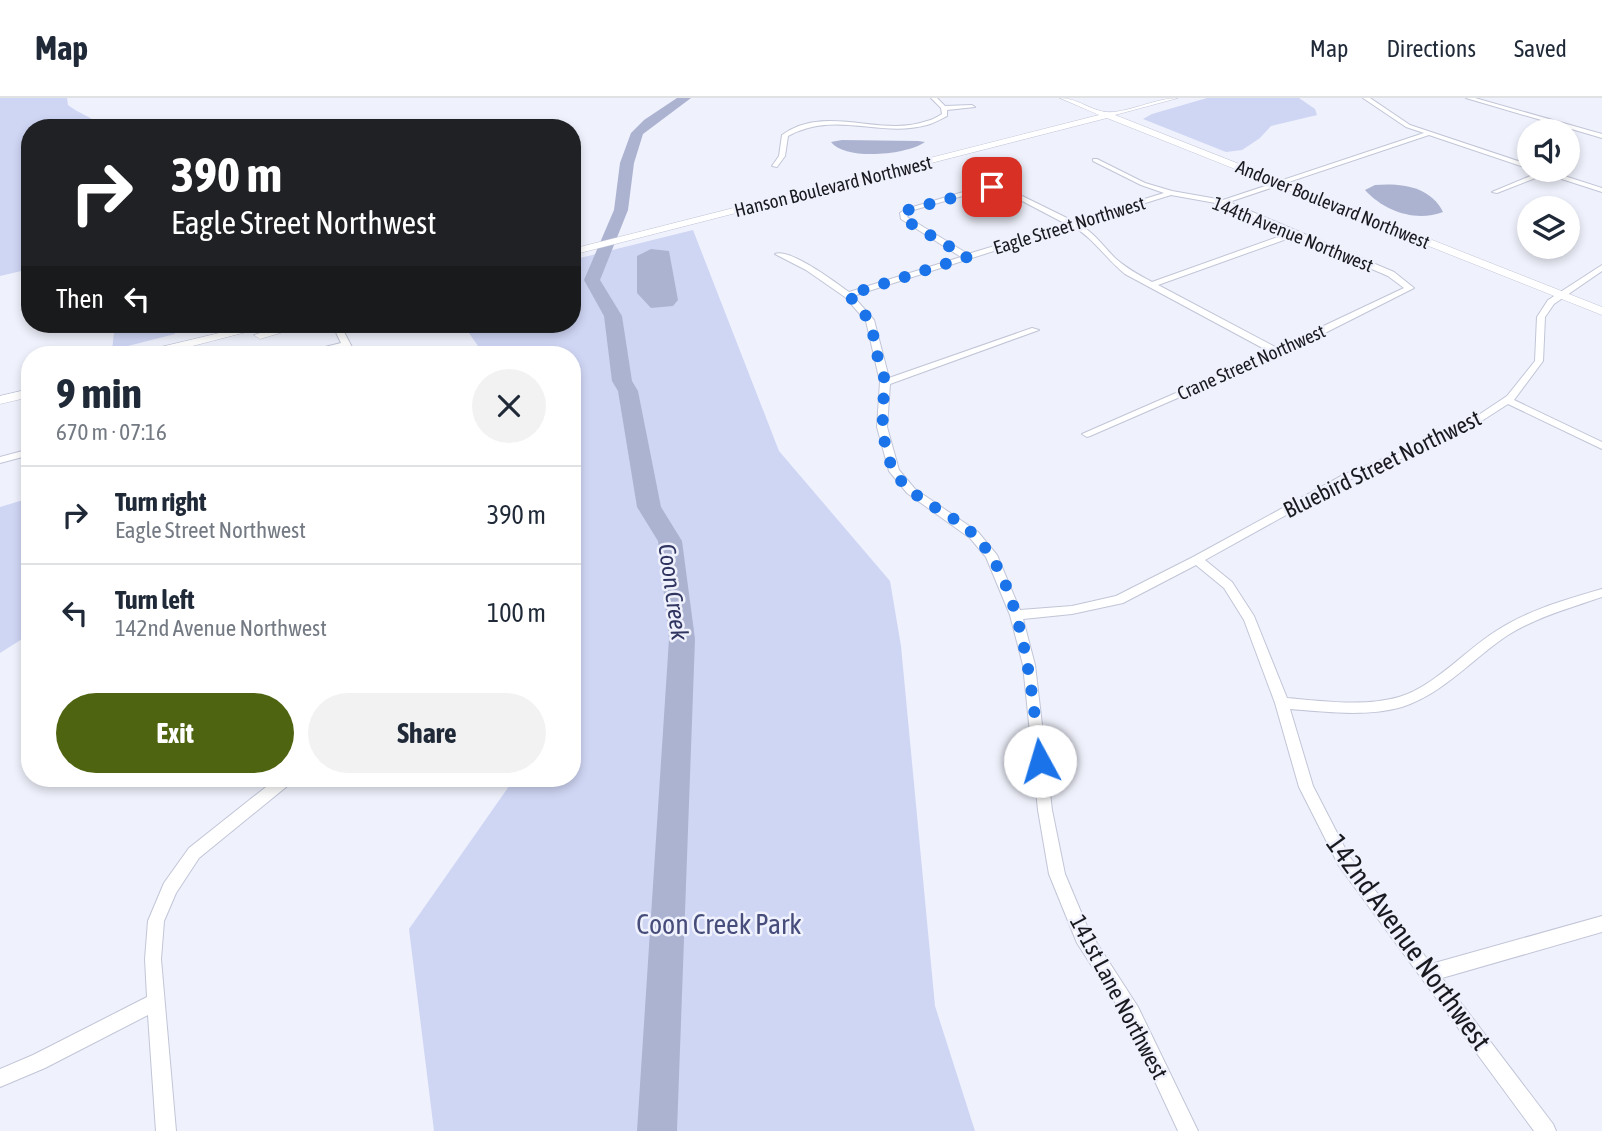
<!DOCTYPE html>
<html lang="en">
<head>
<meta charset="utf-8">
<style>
	body { margin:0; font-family:"Asap Condensed",sans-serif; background:#f2f2f3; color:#1f2937; height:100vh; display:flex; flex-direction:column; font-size:26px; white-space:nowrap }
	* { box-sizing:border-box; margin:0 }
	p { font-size:23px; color:#747a83 }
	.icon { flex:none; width:38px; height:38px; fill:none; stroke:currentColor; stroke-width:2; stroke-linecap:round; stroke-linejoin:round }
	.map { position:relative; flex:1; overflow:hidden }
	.details { position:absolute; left:21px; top:248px; width:560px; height:441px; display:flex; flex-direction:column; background:#fff; border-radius:28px; box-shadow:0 4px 10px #0003 }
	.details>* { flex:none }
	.banner { position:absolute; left:21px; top:21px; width:560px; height:214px; border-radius:28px; box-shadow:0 4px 10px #0003; background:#202124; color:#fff; overflow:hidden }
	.fabs { position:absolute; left:1517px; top:21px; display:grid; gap:14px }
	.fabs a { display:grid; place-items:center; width:63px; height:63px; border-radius:50%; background:#fff; box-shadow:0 4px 10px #0003; font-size:35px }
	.pin { position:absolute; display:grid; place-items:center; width:60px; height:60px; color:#fff; margin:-30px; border-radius:14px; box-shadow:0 4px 10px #0006 }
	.me { position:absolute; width:77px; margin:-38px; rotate:354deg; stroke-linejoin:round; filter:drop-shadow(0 0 5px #0008) }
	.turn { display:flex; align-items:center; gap:24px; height:147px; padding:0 35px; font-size:32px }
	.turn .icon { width:91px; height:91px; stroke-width:2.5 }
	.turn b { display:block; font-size:49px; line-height:60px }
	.then { display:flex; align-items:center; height:66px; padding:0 35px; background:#0003; gap:14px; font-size:26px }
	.round { display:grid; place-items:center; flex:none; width:74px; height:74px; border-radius:37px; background:#f2f2f3 }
	.headline { display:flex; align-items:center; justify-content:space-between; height:119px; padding:0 35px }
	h1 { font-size:42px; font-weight:700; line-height:52px }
	.primary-button { display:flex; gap:14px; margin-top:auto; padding:14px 35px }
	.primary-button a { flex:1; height:80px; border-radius:42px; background:#4e6410; color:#fff; font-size:28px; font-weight:700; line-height:80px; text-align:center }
	.primary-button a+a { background:#f2f2f3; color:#1f2937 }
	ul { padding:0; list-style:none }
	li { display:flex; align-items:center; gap:21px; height:98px; padding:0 35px; border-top:2px solid #e0e1e3 }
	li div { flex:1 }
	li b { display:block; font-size:26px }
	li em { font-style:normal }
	header { display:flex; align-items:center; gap:42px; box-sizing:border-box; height:98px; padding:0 35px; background:#fff; border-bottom:2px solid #e0e1e3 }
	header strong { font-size:33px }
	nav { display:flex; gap:38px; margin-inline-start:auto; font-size:24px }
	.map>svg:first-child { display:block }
	.green { fill:#cfd6f4 }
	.water { fill:#acb3d1 }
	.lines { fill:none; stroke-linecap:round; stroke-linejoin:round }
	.river { fill:#acb3d1; fill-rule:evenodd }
	.street-casing { stroke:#c1c5d7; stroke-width:2 }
	.secondary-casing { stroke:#c1c5d7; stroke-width:1 }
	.street { fill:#fff; fill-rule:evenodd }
	.secondary { fill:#fff; fill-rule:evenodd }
	.route { stroke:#1a73e8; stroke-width:12; stroke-dasharray:0 21.6 }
	.labels { text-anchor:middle; stroke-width:5; stroke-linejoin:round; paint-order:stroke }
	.far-street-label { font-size:19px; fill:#191a20; stroke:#eff1fc }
	.street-label { font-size:23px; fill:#191a20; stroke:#eff1fc }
	.water-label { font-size:24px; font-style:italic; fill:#303661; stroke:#eff1fc }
	.near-park-label { font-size:28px; fill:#464d7a; stroke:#eff1fc }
	.near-street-label { font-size:28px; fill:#191a20; stroke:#eff1fc }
</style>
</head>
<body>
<header>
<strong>Map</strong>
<nav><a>Map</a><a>Directions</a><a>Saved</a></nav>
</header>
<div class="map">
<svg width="1602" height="1033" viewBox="0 0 1602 1033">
	<rect width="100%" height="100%" fill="#eff1fc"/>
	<g class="green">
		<path d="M0,0H67L68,7C79,16 92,18 102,30H30V171L0,178Z"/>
		<polygon points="1207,0 1299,0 1315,11 1317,17 1271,28 1260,40 1242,52 1226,54 1143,21 1152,16"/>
		<polygon points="693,132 779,353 890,483 901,548 935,908 975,1033 434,1033 409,831 514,681 572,681 572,257 484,257 463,226 572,226 572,162"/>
		<polygon points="115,226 173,226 175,236 112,252"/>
		<polygon points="30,400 30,536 0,555 0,409"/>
	</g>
	<g class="water">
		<path d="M842,42L918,43L925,44C907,57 845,63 831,44Z"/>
		<path d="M1375,87C1401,85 1430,88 1443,114C1416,124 1385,114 1365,92Z"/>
		<polygon points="651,151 669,153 678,202 673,208 651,210 637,195 637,158"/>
	</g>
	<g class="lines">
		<polygon class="river" points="677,0 691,0 643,36 634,65 628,112 600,182 622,218 632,283 638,293 661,409 682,443 695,541 677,1033 637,1033 669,541 658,443 637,409 618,293 612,283 604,218 584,182 614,112 620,65 631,35 644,22"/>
		<g class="street-casing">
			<g id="street">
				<path d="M931,0H937L945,8L972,7L975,9L947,12V18C941,21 934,25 927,27C879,40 835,12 788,38L785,58L777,69L772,68L779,58L782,37C826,5 880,40 927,23C932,22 937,19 942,16L941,10Z"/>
				<path d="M1363,0H1370L1410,27L1530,67V71L1429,37L1229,104L1394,174L1414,190L1309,243L1090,338L1087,339L1082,336L1270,254L1125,176C1106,161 1093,139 1072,128L853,198L874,222L889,280L1032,230L1039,232L890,286L887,329L899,372L915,391L978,434L997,457L1020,512L1072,508L1116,498L1193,459L1343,377L1418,347L1474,320L1507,298L1535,263L1537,219L1548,202L1602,167V173L1554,206L1545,219L1543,263L1514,302L1602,344V351L1508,306L1480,324L1426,351L1351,381L1205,462L1232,484L1254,518L1287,600C1323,603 1364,609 1399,599C1433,589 1464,554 1493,535C1525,513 1564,502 1602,491V499C1570,510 1537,519 1508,537C1473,560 1443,596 1402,609C1367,619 1327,614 1290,611L1313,688L1349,758L1431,866L1602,818V834L1442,880L1553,1026L1556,1033H1534L1339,768L1299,689L1275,605L1244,522L1224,490L1196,467L1123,505L1072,516L1023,521L1035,567L1052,712L1065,776L1089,833L1138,909L1198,1033H1178L1126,921L1077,845L1049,776L1038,712L1023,567L1010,517L986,459L970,440L907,395L889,373L877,329L880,284L866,223L845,199L806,172L775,156C790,150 835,184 849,194L961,159L901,121L900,115L906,111L980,89L1002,88L1073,123L1164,95L1141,87L1093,63V61H1097L1145,85L1172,93L1223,102L1424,35L1406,29ZM1001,92L1066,126L968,156L907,119L910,113L980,93ZM1171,97L1221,106L1289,135L1152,184C1139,177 1126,170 1115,160C1102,147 1094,134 1078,126ZM1295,138L1388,178L1404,190L1277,250L1158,187Z"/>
				<polygon points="1466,0 1475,0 1602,36 1602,40"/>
				<polygon points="1536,72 1549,73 1602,90 1602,94 1546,76 1497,95 1492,94 1540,74"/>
				<polygon points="332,226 340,226 356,257 348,257 344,249 313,257 300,257 301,255 341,245"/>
				<polygon points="30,351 30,357 0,365 0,359"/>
				<polygon points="276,681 293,681 291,685 199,760 176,795 164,823 161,861 176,1033 156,1033 148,917 45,970 0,989 0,971 33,957 147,899 145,861 148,823 164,785 189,750"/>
			</g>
		</g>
		<g class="secondary-casing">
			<g id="secondary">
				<path d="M1060,0C1078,0 1091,13 1107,14C1124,16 1156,0 1178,0L1115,17L1602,209V217L1107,20L572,157V151L1099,17Z"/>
				<polygon points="257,226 277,226 158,257 138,257 140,254"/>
				<polygon points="290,226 310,226 260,241 254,237"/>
				<polygon points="30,291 30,299 0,306 0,298"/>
			</g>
		</g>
		<use href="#street" class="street"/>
		<use href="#secondary" class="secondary"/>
	</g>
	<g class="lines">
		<path class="route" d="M992,89L908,112L904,115L903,120L910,125L967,159L848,197C878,227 870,232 880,268C881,273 884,278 885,283C886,289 884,297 883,304C882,327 883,350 893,371C910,403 951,413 975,438C1024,488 1032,596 1040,663"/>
	</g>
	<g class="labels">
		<g class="far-street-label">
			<text transform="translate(833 88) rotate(-14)" y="7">Hanson Boulevard Northwest</text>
			<text transform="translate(1333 106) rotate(22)" y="7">Andover Boulevard Northwest</text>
			<text transform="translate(1069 127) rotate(-17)" y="7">Eagle Street Northwest</text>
			<text transform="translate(1293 136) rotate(22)" y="7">144th Avenue Northwest</text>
			<text transform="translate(1251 264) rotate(-24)" y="7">Crane Street Northwest</text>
		</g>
		<g class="street-label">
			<text transform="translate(1382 366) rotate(-26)" y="8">Bluebird Street Northwest</text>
			<text transform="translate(1119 899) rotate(62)" y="8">141st Lane Northwest</text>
		</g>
		<g class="water-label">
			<text transform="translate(673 494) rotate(82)" y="8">Coon Creek</text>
		</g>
		<g class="near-park-label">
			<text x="719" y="836">Coon Creek Park</text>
		</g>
		<g class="near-street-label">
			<text transform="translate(1409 844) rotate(54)" y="10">142nd Avenue Northwest</text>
		</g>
	</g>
</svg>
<div class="fabs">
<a><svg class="icon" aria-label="sound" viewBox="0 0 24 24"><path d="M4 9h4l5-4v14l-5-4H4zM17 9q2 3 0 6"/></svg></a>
<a><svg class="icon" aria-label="layers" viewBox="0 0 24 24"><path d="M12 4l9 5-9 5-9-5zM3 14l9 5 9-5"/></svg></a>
</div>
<div class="pin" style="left:992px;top:89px;background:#d93025"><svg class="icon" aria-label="arrive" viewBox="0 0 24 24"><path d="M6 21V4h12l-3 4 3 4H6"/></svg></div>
<svg class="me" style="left:1040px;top:663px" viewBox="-20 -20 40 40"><circle r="19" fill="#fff"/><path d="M0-13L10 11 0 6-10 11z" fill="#1a73e8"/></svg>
<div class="banner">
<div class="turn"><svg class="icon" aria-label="right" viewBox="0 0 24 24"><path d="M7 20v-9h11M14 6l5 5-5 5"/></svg><div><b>390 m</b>Eagle Street Northwest</div></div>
<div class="then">Then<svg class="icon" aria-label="left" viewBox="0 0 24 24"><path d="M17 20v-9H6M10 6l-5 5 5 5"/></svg></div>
</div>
<section class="details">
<div class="headline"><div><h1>9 min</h1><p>670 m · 07:16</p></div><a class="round"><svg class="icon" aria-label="close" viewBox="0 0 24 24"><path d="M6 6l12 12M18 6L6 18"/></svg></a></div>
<ul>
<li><svg class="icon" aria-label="right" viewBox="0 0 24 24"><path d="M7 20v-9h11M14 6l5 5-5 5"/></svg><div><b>Turn right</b><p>Eagle Street Northwest</p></div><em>390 m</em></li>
<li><svg class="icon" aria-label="left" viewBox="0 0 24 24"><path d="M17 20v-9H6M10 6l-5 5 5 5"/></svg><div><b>Turn left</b><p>142nd Avenue Northwest</p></div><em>100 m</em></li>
</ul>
<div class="primary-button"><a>Exit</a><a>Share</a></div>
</section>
</div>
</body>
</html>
